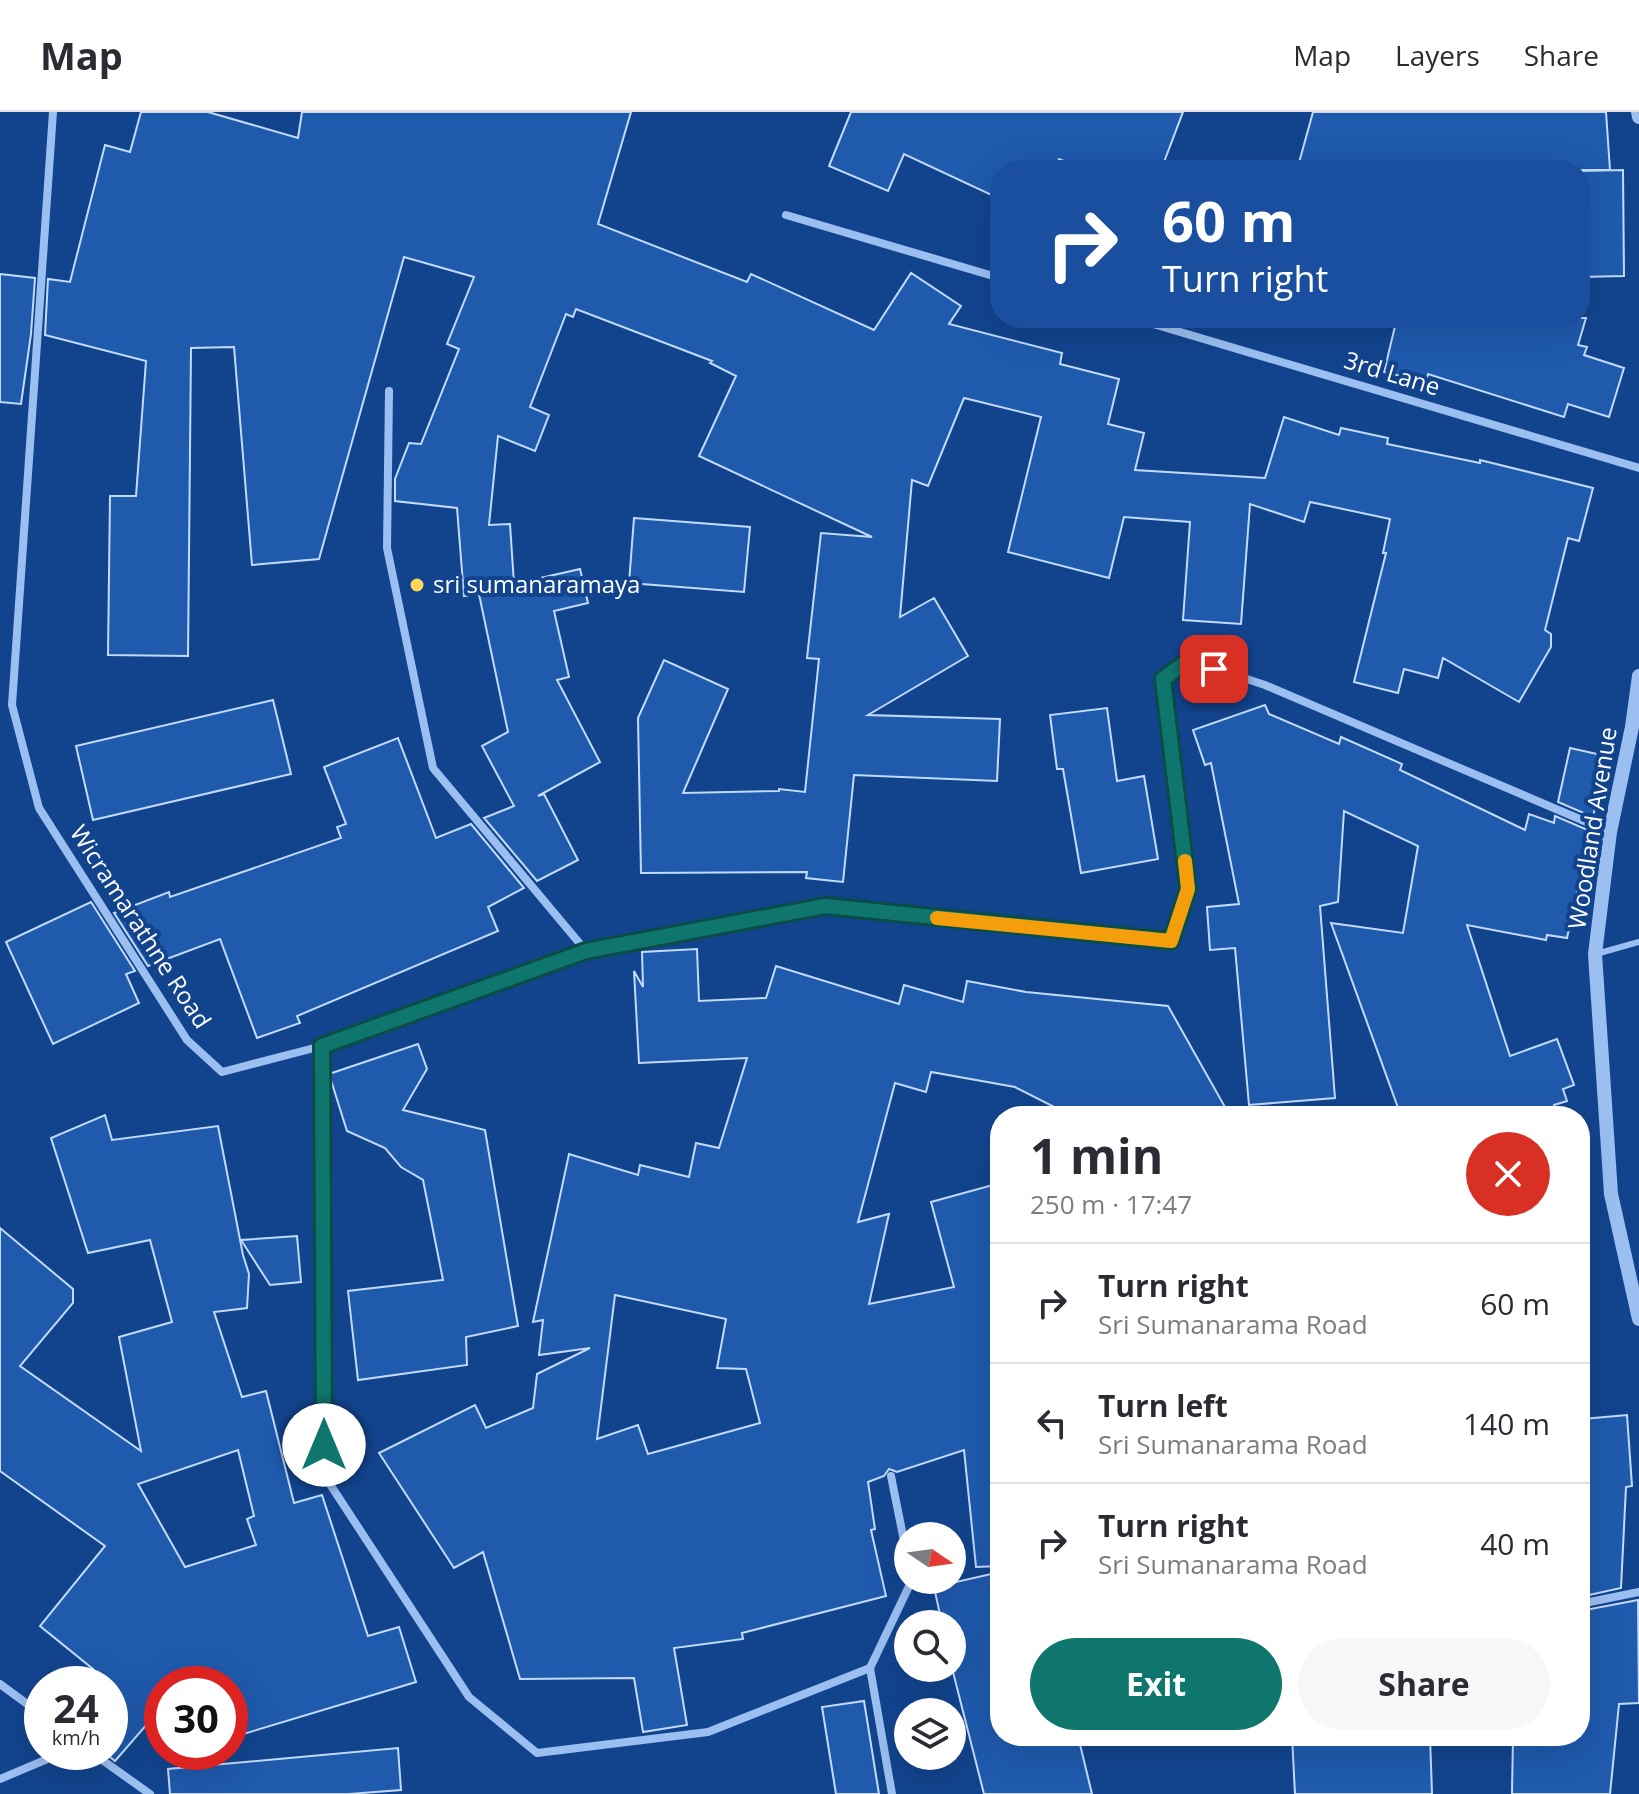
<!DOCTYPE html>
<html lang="en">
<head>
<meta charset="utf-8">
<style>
	body { margin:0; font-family:"Open Sans",sans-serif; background:#f7f7f7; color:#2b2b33; height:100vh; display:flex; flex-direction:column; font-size:30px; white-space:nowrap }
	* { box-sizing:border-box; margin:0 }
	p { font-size:26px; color:#7c7c81 }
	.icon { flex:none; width:44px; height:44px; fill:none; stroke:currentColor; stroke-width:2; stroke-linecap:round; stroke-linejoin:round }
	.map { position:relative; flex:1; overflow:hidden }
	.details { position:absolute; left:990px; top:994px; width:600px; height:640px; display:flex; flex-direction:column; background:#fff; border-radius:32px; box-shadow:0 8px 32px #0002 }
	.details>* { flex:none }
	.guide { position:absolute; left:990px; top:48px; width:600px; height:168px; border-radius:32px; box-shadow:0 8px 32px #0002; background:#1a4fa0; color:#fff; overflow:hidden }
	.needle { width:52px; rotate:103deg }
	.fabs { position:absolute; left:894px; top:1410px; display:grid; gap:16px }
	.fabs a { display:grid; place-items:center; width:72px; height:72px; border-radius:50%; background:#fff; box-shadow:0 8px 32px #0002; font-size:40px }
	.speed { position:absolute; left:24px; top:1554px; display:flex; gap:16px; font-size:40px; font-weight:700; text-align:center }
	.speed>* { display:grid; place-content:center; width:104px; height:104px; border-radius:50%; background:#fff; box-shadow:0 8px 32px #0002; line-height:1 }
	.speed small { font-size:20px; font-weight:400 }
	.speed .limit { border:12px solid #d22; background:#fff; color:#111 }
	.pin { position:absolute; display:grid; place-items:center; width:68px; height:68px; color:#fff; margin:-34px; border-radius:16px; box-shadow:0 4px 12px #0006 }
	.me { position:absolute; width:88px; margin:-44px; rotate:0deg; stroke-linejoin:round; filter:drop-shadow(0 0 6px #0008) }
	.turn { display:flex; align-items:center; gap:28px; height:168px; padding:0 40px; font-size:36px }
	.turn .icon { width:104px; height:104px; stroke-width:2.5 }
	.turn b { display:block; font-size:56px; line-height:68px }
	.round { display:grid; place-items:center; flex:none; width:84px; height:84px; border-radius:42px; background:#f7f7f7 }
	.overview { display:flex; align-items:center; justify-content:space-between; height:136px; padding:0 40px }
	h1 { font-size:48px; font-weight:700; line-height:60px }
	.cta { display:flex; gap:16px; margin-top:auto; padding:16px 40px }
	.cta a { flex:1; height:92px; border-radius:48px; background:#0f766e; color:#fff; font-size:32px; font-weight:700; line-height:92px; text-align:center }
	.cta a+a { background:#f7f7f7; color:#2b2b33 }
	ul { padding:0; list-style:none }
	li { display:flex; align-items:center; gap:24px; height:120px; padding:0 40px; border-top:2px solid #e1e1e2 }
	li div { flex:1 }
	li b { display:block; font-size:30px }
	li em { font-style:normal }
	header { display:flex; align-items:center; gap:48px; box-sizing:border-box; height:112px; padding:0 40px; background:#fff; border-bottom:2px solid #e1e1e2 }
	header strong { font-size:38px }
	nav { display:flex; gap:44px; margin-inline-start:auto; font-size:28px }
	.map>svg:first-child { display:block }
	.building { fill:#1f5aad; stroke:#c2dbfd; stroke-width:2; fill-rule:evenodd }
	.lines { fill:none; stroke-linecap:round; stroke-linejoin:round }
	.service { stroke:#9bbff1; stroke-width:6 }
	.minor { stroke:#9bbff1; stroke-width:8 }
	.tertiary { stroke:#9bbff1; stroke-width:14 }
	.route-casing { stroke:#0a4d48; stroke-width:20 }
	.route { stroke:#0f766e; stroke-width:14 }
	.slow { stroke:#f59e0b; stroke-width:14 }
	.poi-dot { fill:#ffd55c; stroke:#12448e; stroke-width:3 }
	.labels { text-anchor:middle; stroke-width:8; stroke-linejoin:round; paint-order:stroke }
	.street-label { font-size:24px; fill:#fff; stroke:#12448e }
	.poi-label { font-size:24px; fill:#fff; stroke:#12448e; text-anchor:start }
</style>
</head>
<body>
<header>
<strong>Map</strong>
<nav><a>Map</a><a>Layers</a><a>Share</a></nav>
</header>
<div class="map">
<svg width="1639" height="1682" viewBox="0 0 1639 1682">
	<rect width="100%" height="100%" fill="#12448e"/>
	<g class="building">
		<polygon points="141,0 208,0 298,26 302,0 631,0 598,112 747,170 751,162 874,218 911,161 961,194 949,212 1062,241 1060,252 1119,267 1108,312 1144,321 1135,358 1265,366 1284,305 1339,323 1341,316 1388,326 1387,332 1480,351 1480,348 1593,376 1579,429 1568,426 1545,518 1551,522 1551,535 1519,590 1443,546 1438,566 1404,557 1398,581 1354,570 1386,441 1383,441 1390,407 1310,390 1304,410 1250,392 1241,512 1183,508 1190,410 1124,405 1109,466 1008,440 1041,305 964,286 928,374 912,368 900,505 934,486 968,544 868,603 1000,607 997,669 854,663 843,770 806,766 807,760 641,761 638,606 664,548 728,577 683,681 779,679 779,677 805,680 819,547 807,546 821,421 872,425 699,344 736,264 710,251 712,249 576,197 573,205 566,202 530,295 549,303 535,339 498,324 489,413 510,412 514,472 580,457 588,491 554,499 569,565 557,568 600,650 538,684 544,682 578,748 537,769 484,706 514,694 482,634 508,620 479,482 464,484 457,396 395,389 395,367 409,331 421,332 459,237 447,232 474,165 404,145 319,447 252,453 234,235 191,236 188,544 108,543 110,384 136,384 146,249 45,223 48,167 70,170 105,33 130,40"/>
		<polygon points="851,0 1183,0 1161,58 1087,58 1059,47 1055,58 1000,58 1000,87 904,42 888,79 829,54"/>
		<polygon points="1313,0 1606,0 1610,58 1297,58"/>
		<polygon points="1623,58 1624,164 1580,165 1580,59"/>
		<polygon points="0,162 35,166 31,222 21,292 0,290"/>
		<polygon points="1397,206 1586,206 1578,233 1587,235 1584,243 1624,256 1609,305 1568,292 1564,305 1428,262 1426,270 1384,260"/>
		<polygon points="634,406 750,415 744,480 629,471"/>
		<polygon points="273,588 291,662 93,708 76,634"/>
		<polygon points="1265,593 1269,602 1339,632 1341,625 1402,652 1400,658 1525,718 1529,702 1554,711 1555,704 1590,719 1567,826 1547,823 1546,828 1467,813 1510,944 1557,927 1574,973 1563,977 1567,989 1554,993 1557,1004 1401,1004 1331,811 1403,821 1418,734 1344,699 1338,790 1320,794 1335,986 1249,993 1235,836 1210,838 1207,795 1239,792 1211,651 1205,653 1193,618"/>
		<polygon points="1107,596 1117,669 1144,664 1158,747 1081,761 1063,657 1057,657 1050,603"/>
		<polygon points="398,626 436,726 471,712 524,776 488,795 498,819 297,904 300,911 257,926 220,827 148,854 114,801 169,780 170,785 341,726 337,715 346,712 324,655"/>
		<polygon points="1570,636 1606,644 1593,705 1558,690"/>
		<polygon points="91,790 135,859 126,862 139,891 53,932 6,830"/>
		<path d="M697,837L699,889L766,886L776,854L899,892L904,873L963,890L967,869L1026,880L1168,894L1225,995L1199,997L1200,1004H1072L1015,975L931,960L926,980L895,971L858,1110L889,1102L869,1192L954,1175L931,1090L1000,1071V1454L976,1455L964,1338L897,1360L889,1357L884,1364L868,1370L875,1417L871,1418L886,1484L742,1521L743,1527L674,1536L687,1613L643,1620L634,1566L520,1567L483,1440L454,1456L379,1341L475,1293L486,1316L533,1296L537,1262L590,1236L539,1243L543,1208L533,1210L569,1042L638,1063L640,1053L689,1065L696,1031L719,1036L747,946L639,951L634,859L643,875L642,840ZM615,1183L726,1207L717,1256L746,1257L760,1311L648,1342L638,1313L597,1327Z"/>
		<polygon points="418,932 427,957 403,998 485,1018 518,1214 466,1225 467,1253 358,1268 348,1179 443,1168 423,1068 401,1055 385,1036 347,1019 329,962"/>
		<path d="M105,1003L112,1028L218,1014L243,1143L249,1162L247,1196L214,1200L242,1285L266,1279L294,1391L322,1383L368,1524L399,1515L416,1570L230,1626V1572H162V1595L115,1649L110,1645V1572H82L93,1557L40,1514L105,1434L0,1359V1116L73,1177V1191L20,1254L141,1339L119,1225L172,1210L150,1128L88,1141L51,1026ZM238,1338L254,1404L247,1407L256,1433L185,1455L138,1372Z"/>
		<polygon points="297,1124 301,1170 270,1173 241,1128"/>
		<polygon points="1627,1303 1632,1374 1626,1375 1621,1476 1580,1485 1580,1398 1589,1398 1583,1307"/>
		<polygon points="1000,1460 1000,1624 1078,1624 1092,1682 984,1682 952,1556 952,1512 942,1512 934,1475"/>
		<polygon points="1638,1488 1639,1591 1619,1592 1610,1682 1512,1682 1513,1624 1580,1624 1580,1499"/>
		<polygon points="864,1589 879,1682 836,1682 822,1595"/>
		<polygon points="1292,1624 1430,1624 1432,1682 1295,1682"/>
		<polygon points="398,1636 401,1678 349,1682 170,1682 168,1657"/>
	</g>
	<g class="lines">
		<polyline class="service" points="1596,842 1639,830"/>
		<g class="minor">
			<polyline points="53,0 12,593 39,696 187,928 222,960 322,934 324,1363 469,1585 537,1641 708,1620 870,1556 892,1682"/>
			<polyline points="786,103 1000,166"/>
			<polyline points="1133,206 1639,356"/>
			<polyline points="389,279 387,436 433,656 586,839"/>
			<polyline points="322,934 586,839 825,794 1171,829 1188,777 1163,567 1189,548 1265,573 1610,720"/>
			<polyline points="891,1364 908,1449"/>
			<polyline points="1580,1492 1639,1480"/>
			<polyline points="870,1556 912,1468"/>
			<polyline points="0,1572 42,1603"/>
			<polyline points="91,1640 150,1682"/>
			<polyline points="0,1667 64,1640"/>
		</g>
		<g class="tertiary">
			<polyline points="1638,0 1639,5"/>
			<polyline points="1639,564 1632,615 1610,720 1595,842 1611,1082 1639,1207"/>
		</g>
	</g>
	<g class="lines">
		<g class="route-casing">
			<polyline id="route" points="324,1333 322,934 586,839 825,794 1171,829 1188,777 1163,567 1189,548 1214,557"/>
		</g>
		<use href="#route" class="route"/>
		<polyline class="slow" points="937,806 1171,829 1188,777 1185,749"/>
	</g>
	<circle class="poi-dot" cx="417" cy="473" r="8"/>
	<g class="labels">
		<g class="street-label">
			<text transform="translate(1392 262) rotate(17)" y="8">3rd Lane</text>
			<text transform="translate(1593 716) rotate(-81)" y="8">Woodland Avenue</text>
			<text transform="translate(140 815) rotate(57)" y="8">Wicramarathne Road</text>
		</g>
		<g class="poi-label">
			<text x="433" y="481">sri sumanaramaya</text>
		</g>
	</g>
</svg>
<div class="fabs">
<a><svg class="needle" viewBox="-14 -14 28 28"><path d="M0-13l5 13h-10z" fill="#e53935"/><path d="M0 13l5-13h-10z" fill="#7c7c81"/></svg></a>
<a><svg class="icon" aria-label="search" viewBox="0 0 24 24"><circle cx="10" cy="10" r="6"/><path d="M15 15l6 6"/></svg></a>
<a><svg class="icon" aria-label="layers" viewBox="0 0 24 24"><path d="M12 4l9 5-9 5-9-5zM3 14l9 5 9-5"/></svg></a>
</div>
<div class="speed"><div>24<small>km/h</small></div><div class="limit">30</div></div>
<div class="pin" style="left:1214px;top:557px;background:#d93025"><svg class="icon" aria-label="arrive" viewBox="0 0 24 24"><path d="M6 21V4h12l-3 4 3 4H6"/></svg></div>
<svg class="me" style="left:324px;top:1333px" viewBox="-20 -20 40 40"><circle r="19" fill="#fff"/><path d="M0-13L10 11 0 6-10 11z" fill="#0f766e"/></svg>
<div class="guide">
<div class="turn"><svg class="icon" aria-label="right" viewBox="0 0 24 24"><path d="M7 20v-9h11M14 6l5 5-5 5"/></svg><div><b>60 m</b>Turn right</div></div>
</div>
<section class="details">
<div class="overview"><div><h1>1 min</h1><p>250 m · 17:47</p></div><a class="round" style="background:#d93025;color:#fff"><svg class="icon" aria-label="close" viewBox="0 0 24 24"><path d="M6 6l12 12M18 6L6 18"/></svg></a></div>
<ul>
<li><svg class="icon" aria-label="right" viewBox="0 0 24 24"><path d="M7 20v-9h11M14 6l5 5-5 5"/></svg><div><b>Turn right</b><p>Sri Sumanarama Road</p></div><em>60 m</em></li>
<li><svg class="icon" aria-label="left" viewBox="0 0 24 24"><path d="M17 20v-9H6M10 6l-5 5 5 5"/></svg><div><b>Turn left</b><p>Sri Sumanarama Road</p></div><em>140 m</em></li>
<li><svg class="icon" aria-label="right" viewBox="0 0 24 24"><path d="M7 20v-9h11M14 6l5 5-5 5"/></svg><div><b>Turn right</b><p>Sri Sumanarama Road</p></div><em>40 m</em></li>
</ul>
<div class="cta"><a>Exit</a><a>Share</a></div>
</section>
</div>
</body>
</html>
